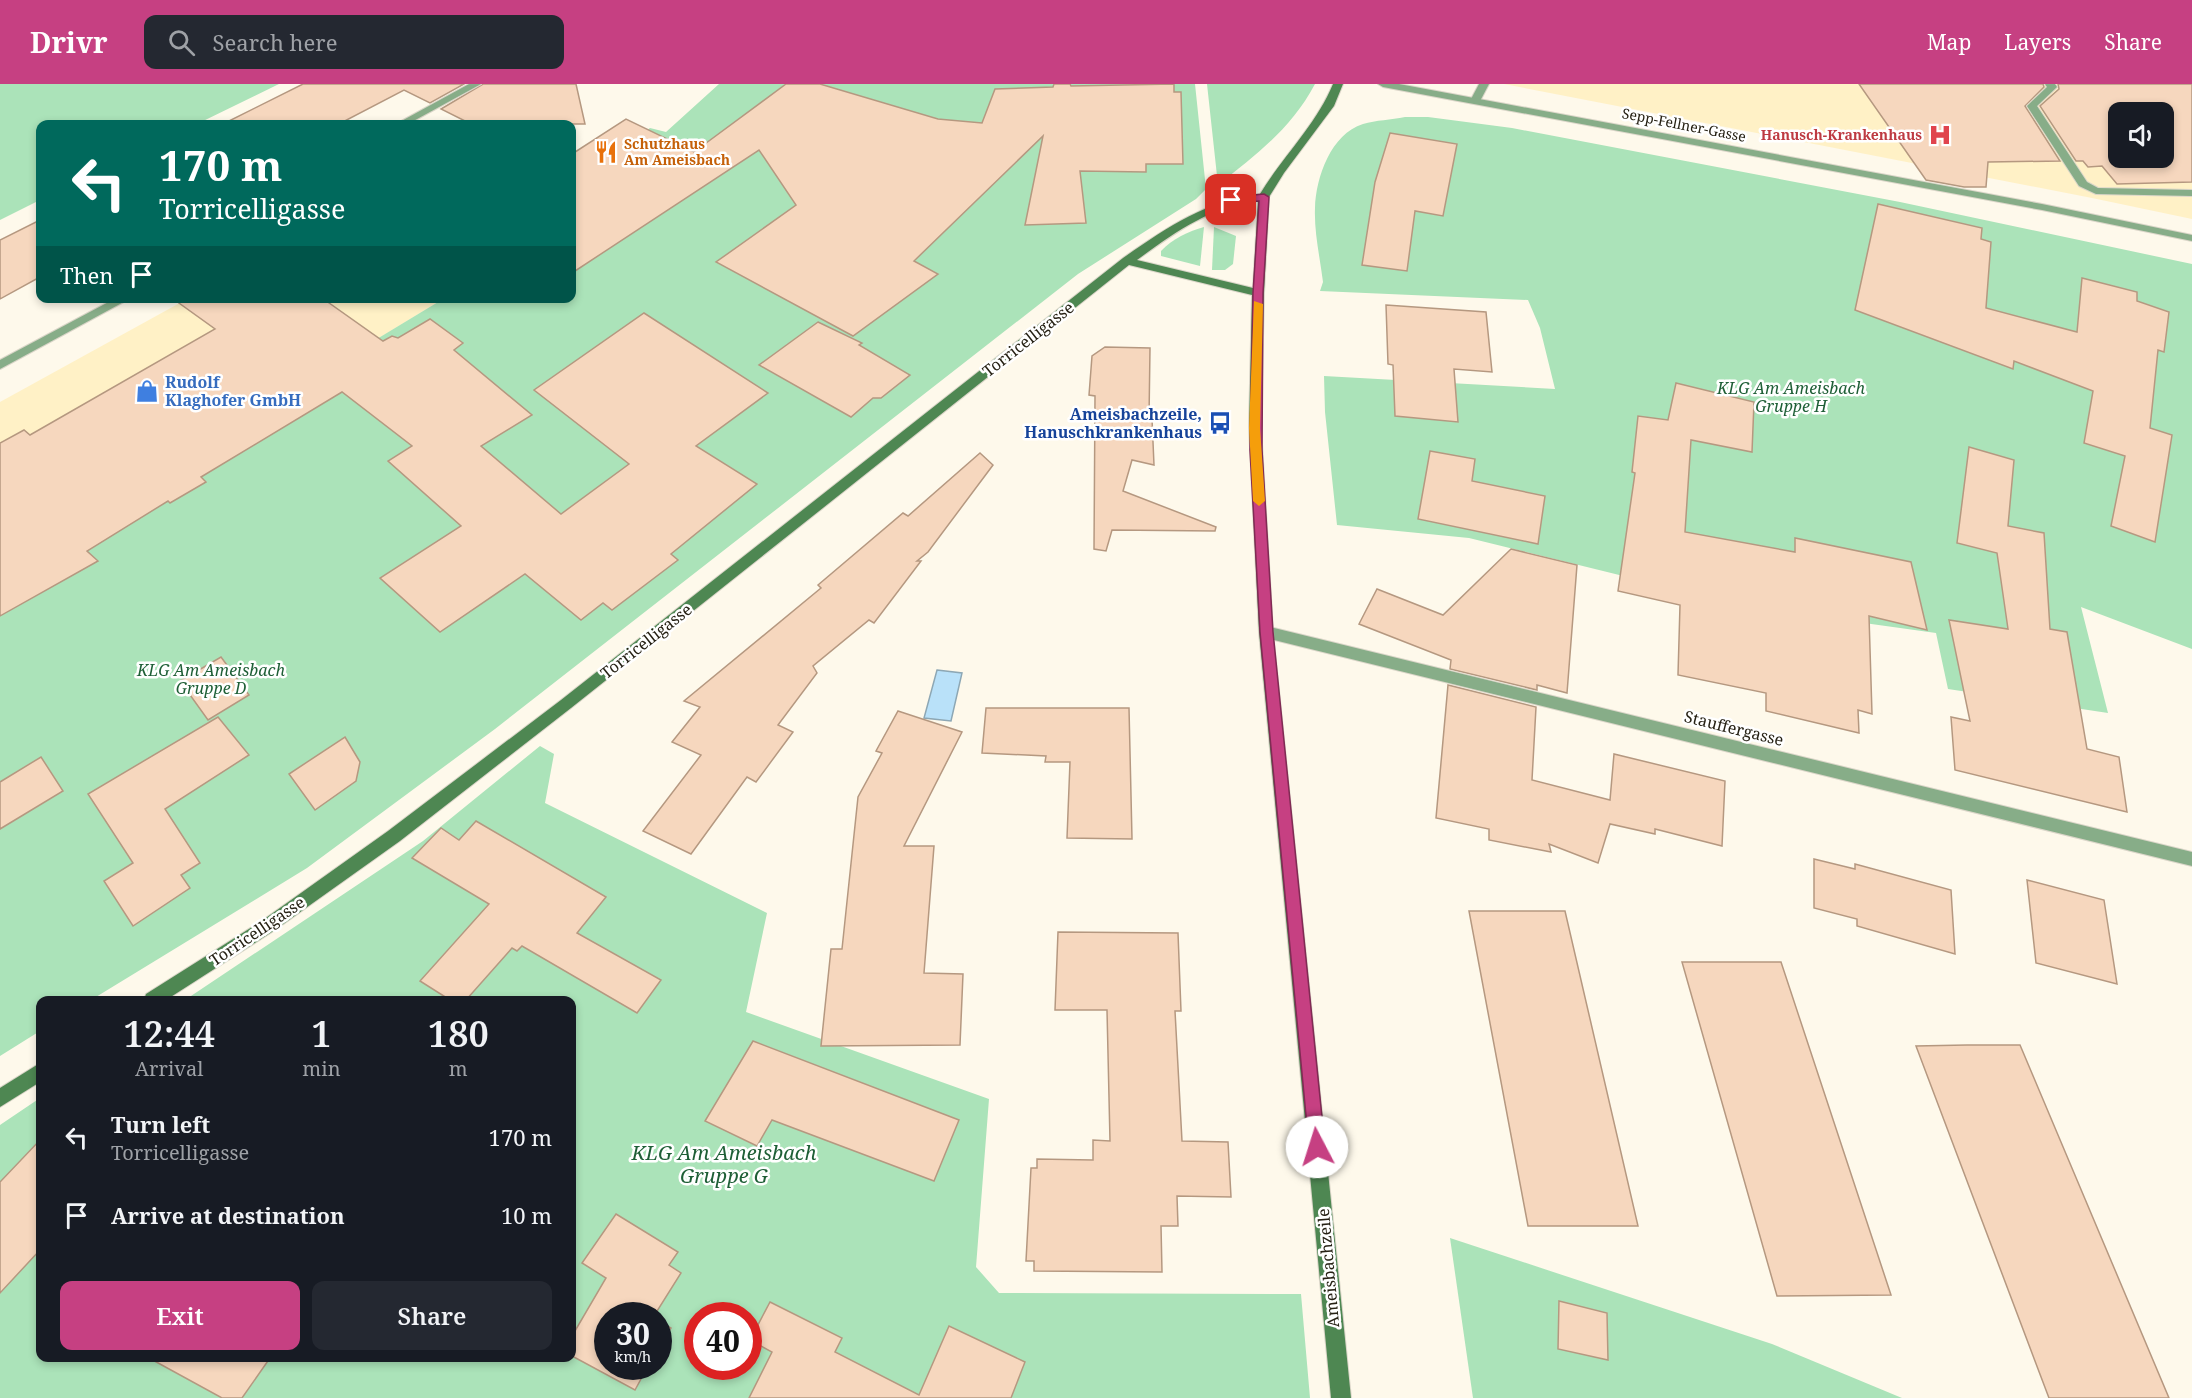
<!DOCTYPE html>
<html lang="en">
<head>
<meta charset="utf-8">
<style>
	body { margin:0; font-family:"Noto Serif",serif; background:#242831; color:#f1f3f6; height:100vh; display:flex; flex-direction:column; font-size:22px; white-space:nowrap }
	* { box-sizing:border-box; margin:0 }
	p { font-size:20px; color:#9ea1a6 }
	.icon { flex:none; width:33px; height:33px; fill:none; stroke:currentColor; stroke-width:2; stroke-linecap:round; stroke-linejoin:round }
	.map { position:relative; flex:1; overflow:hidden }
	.side { position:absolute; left:36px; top:912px; width:540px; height:366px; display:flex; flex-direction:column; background:#171b24; border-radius:12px; box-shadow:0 3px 9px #0003 }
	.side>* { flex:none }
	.top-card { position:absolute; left:36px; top:36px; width:540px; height:183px; border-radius:12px; box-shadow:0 3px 9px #0003; background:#00695c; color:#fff; overflow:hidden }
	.tools { position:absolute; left:2108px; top:18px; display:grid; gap:12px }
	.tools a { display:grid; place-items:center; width:66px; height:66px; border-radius:12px; background:#171b24; box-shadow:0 3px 9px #0003; font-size:30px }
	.speed { position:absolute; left:594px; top:1218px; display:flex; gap:12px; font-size:30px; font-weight:700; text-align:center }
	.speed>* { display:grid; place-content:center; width:78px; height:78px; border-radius:50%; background:#171b24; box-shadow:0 3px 9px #0003; line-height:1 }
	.speed small { font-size:15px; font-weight:400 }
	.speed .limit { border:9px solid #d22; background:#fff; color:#111 }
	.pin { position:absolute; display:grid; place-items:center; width:51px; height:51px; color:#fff; margin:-26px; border-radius:12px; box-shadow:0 3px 9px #0006 }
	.me { position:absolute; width:66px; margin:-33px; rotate:355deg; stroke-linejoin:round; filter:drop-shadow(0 0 4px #0008) }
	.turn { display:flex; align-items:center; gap:21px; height:126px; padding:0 24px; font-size:27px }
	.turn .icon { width:78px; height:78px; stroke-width:2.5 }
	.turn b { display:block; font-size:42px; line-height:51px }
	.then { display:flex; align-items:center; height:57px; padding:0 24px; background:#0003; gap:12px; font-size:22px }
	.eta { display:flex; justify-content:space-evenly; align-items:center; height:102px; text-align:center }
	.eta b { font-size:36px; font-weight:600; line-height:42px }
	.cta { display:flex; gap:12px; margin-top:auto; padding:12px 24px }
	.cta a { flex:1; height:69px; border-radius:12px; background:#c64082; color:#fff; font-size:24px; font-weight:600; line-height:69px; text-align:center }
	.cta a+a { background:#242831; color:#f1f3f6 }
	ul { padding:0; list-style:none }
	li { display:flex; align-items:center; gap:18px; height:78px; padding:0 24px }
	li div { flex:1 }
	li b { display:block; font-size:22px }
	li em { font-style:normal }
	header { display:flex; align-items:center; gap:36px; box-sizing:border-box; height:84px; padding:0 30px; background:#c64082; color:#fff }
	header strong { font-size:28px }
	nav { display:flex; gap:33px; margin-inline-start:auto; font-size:21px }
	.search { width:420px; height:54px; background:#242831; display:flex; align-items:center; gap:15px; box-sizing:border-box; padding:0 21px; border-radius:12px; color:#9ea1a6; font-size:22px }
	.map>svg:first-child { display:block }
	.built { fill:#fff1c6; fill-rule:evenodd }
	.green { fill:#abe3b9; fill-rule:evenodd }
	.water { fill:#b9e1f9; stroke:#8da7b4; stroke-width:1.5 }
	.building { fill:#f6d7be; stroke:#b59880; stroke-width:1.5; fill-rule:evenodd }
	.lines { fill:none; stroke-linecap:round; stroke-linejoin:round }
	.lane-casing { stroke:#dbd6c9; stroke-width:2 }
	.street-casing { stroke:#dbd6c9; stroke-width:2 }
	.secondary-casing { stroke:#dbd6c9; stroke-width:2 }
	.lane { fill:#87ad88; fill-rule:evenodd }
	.street { fill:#87ad88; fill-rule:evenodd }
	.secondary { fill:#4e8752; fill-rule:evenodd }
	.route { fill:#c64082; stroke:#812a54; stroke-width:1.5 }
	.slow { fill:#f59e0b }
	.labels { text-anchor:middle; stroke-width:5; stroke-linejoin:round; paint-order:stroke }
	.far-street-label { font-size:14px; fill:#262114; stroke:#fff }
	.far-health-label { font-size:14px; font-weight:bold; fill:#be3a42; stroke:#fff; text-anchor:end }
	.far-food-label { font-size:14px; font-weight:bold; fill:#c56008; stroke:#fff; text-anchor:start }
	.street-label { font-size:16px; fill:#262114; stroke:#fff }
	.shop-label { font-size:16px; font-weight:bold; fill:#366cbe; stroke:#fff; text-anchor:start }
	.park-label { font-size:16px; font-style:italic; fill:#1e5f36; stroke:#fff }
	.transit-label { font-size:16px; font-weight:bold; fill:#164399; stroke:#fff; text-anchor:end }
	.near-park-label { font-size:20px; font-style:italic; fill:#1e5f36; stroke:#fff }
</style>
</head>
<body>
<header>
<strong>Drivr</strong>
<div class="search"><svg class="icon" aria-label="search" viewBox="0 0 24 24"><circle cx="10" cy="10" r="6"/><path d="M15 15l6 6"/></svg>Search here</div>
<nav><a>Map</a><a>Layers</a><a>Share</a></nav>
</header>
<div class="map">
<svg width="2192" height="1314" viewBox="0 0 2192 1314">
	<rect width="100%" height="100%" fill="#fef9eb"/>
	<g class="built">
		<path d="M1504,0H2192V135L2092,114ZM2118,28H2163V74H2118Z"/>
		<polygon points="187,215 443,215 325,287 0,391 0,318"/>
	</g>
	<g class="green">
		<polygon points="0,0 279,0 197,40 40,40 40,116 0,136"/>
		<polygon points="719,0 1195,0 1206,105 1196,115 1078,190 495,645 307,784 91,916 40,916 40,947 0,972 0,475 324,287 443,215 572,214 572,136 670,74 637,53 650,44 666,48"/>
		<path d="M1207,0H1315C1291,45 1257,70 1218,101Z"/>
		<path d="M1405,33H1428L1512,44L1900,118L2192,180V565L2081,523L2108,629L1948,605L1936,549L1749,523L1469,454L1337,441L1325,328L1324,292L1555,305L1540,244L1528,216L1320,207L1323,198C1320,174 1314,148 1315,124C1316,93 1331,50 1363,40C1376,36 1391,36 1405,33Z"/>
		<path d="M1204,143L1200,182L1161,172V167C1172,155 1189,147 1204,143Z"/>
		<polygon points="1214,143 1236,152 1233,180 1225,186 1212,186"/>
		<path d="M540,662L554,670L545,719L767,829L746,928L989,1015L976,1183L999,1209L1301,1210L1310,1314H0V1041L40,1014V1274H572V916H185L423,757ZM608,1232H658V1282H608ZM698,1232H748V1282H698Z"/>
		<polygon points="1450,1154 1772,1260 1902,1314 1473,1314"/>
	</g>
	<polygon class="water" points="937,586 962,589 951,637 924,634"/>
	<g class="building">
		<polygon points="303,0 464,0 430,19 404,6 339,40 223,40"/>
		<polygon points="483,0 576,0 585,40 471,40 441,25"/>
		<polygon points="786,0 820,0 938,35 982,39 995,5 1053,3 1054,0 1070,0 1071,2 1174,0 1174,8 1181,8 1183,80 1146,80 1146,88 1080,87 1086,139 1025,141 1043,52 914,177 938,190 853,252 716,178 796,121 759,66 572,189 572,70 626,35 694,68"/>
		<polygon points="1859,0 2043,0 2044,3 2025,22 2060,77 1988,78 1986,103 1964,103 1926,96"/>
		<path d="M2058,0H2192V98L2117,100L2102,82L2088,83L2083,77H2076L2040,22L2059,5ZM2118,28H2163V74H2118Z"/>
		<polygon points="1390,49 1457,60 1443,132 1415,127 1407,187 1362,181 1375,98"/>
		<polygon points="1878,120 1982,144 1981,155 1991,158 1986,224 2077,248 2082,194 2137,208 2137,217 2169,228 2164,268 2158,266 2150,344 2172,351 2155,458 2111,442 2125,372 2084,359 2093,307 2014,277 2013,285 1855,226"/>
		<polygon points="40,136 40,193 0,215 0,156"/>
		<polygon points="172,214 322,214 383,257 392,252 398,254 430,235 463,259 454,266 532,331 481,362 561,430 629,380 534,306 644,229 768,309 696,362 757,400 671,470 678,476 612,526 603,519 581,536 525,490 440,548 380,494 461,442 388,377 412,362 342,308 201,393 206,398 170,419 168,417 87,467 98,477 0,532 0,359 24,346 30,351 215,245"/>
		<polygon points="1386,221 1486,228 1492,288 1454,285 1458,338 1395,332 1393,281 1388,280"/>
		<polygon points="818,238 862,259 859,261 910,291 881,314 873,314 851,333 759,281"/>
		<polygon points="1105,263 1150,264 1149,335 1152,335 1154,381 1132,376 1123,407 1216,443 1215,447 1112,446 1106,467 1094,465 1095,312 1089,311 1092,272"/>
		<polygon points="1676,299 1754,318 1752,368 1691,356 1685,448 1795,468 1795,454 1911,478 1927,546 1869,532 1872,630 1858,626 1859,649 1766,627 1766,609 1678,591 1680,521 1618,507 1635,389 1632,388 1638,332 1668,336"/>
		<polygon points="1969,363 2014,376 2008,442 2044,449 2050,545 2067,548 2087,665 2119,673 2127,728 1955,686 1951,633 1970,637 1949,536 2008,545 1997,469 1957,459"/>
		<polygon points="1430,367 1475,375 1472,397 1545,412 1538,460 1418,435"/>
		<polygon points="980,369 993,381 928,468 917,477 921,477 874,539 869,536 813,582 817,589 778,641 793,648 756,698 747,693 691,770 643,747 701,671 672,658 700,623 684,617 821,504 818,501 903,429 908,432"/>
		<polygon points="1511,465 1577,481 1567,609 1537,601 1537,606 1450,585 1451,576 1359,540 1377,505 1443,531"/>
		<polygon points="221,573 249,611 208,636 180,597"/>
		<polygon points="1448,601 1536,623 1532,696 1610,716 1614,670 1725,697 1722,762 1655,745 1655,750 1610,740 1598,779 1549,760 1551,768 1489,756 1489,745 1436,734"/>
		<polygon points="986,624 1129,624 1132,755 1067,754 1070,678 1045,678 1046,672 982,669"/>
		<polygon points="898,627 962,648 904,762 934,762 924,889 963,890 960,961 821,962 831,865 842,865 858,713 882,669 876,667"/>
		<polygon points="218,633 249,671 165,725 200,779 181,791 190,804 133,842 104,797 133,779 88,710"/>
		<polygon points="345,653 360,678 356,697 315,726 289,690"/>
		<polygon points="41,673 63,707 0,745 0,698"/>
		<polygon points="476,737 606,813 577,849 661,896 637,929 522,862 517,867 512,864 466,916 450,916 420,897 489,820 412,774 441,744 459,756"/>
		<polygon points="1814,775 1855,785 1855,780 1951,806 1955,870 1857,842 1857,835 1814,824"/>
		<polygon points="2027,796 2104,816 2117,900 2036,879"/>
		<polygon points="1469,827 1565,827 1638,1142 1528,1142"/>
		<polygon points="1058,848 1178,849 1181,927 1175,927 1182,1057 1228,1058 1231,1113 1177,1112 1178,1142 1161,1142 1162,1188 1034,1187 1034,1177 1026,1177 1031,1084 1037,1084 1037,1075 1093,1076 1093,1056 1110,1057 1107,926 1055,926"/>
		<polygon points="1682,878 1781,878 1891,1211 1777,1212"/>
		<polygon points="753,957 959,1036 934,1097 772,1036 757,1062 705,1037"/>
		<polygon points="1967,961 2020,961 2169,1314 2049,1314 1916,962"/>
		<polygon points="40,1056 40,1166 0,1209 0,1098"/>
		<polygon points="616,1130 678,1168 669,1181 681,1189 654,1232 608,1232 608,1282 648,1282 635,1306 572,1272 572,1252 606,1194 582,1179"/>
		<polygon points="1559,1217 1607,1229 1608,1276 1558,1265"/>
		<polygon points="770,1218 842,1254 835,1268 919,1311 949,1242 1025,1278 1011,1314 749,1314 772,1268 750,1256"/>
		<polygon points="658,1237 671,1244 658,1265"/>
		<polygon points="149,1274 270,1274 242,1314 222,1314"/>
	</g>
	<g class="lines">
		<g class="lane-casing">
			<g id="lane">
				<polygon points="1479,0 1489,0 1479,19 1471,19 1470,17"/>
				<polygon points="2045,0 2055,0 2057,3 2037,22 2087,98 2098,104 2192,106 2192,112 2096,110 2079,102 2027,22 2047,3"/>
			</g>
		</g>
		<g class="street-casing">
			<g id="street">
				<polygon points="469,0 481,0 408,40 396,40"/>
				<polygon points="1378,0 1399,0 2042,120 2192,151 2192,157 2042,126 1383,3"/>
				<polygon points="116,214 131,214 0,285 0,276"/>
				<polygon points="1266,542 2192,768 2192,782 1266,554 1259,548"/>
			</g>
		</g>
		<g class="secondary-casing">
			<g id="secondary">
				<path d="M1333,0H1343L1334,22L1284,89L1269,113L1264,209L1261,343L1273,548L1351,1314H1331L1259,548L1249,343L1252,211L1129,181L571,624L400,757L275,846L166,916H144L146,910L263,836L388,747L561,616L1123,174C1166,144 1207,116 1260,110C1283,72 1316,41 1333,0ZM1258,117L1253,204L1137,176C1174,149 1211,122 1258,117Z"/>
				<polygon points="40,979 40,998 0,1023 0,1004"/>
			</g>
		</g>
		<use href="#lane" class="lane"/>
		<use href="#street" class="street"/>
		<use href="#secondary" class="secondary"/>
	</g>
	<polygon class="route" points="1264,110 1269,113 1263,209 1262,366 1273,548 1325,1063 1323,1069 1317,1072 1311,1069 1309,1063 1260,548 1250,366 1253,209 1259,117 1231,119 1226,116 1231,113"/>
	<polygon class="slow" points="1254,217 1263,220 1260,344 1265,417 1259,422 1253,417 1249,344"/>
	<defs>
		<g id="hospital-bare" transform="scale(1.8)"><path d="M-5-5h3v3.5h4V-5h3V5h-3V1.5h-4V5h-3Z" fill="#e0444e" stroke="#fff" stroke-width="2.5" paint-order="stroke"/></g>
		<g id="restaurant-bare" transform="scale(1.8)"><path d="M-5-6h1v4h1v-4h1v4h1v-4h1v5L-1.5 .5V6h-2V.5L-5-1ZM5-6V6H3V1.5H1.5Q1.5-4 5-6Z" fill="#e8710a" stroke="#fff" stroke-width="2.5" paint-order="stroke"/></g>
		<g id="shop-bare" transform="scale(1.8)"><path d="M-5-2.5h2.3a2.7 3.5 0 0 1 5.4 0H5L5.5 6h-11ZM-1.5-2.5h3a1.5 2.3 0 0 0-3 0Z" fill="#3f7fe0" stroke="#fff" stroke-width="2.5" paint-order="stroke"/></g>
		<g id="bus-bare" transform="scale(1.8)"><path d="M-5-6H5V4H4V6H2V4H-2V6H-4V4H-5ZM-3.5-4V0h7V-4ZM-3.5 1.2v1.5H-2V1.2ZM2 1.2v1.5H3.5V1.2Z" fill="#1a4fb4" stroke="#fff" stroke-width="2.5" paint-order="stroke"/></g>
	</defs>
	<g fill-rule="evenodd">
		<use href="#hospital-bare" x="1940" y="51"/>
		<use href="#restaurant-bare" x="606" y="68"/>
		<use href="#shop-bare" x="147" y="307"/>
		<use href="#bus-bare" x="1220" y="339"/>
	</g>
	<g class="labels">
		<g class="far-street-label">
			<text transform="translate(1684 41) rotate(11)" y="5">Sepp-Fellner-Gasse</text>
		</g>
		<g class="far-health-label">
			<text x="1922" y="56">Hanusch-Krankenhaus</text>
		</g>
		<g class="far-food-label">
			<text x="624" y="65">Schutzhaus<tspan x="624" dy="16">Am Ameisbach</tspan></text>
		</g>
		<g class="street-label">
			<text transform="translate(1028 255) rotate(-38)" y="6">Torricelligasse</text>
			<text transform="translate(646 557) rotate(-38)" y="6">Torricelligasse</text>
			<text transform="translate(1734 644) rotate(14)" y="6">Stauffergasse</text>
			<text transform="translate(257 847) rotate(-34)" y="6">Torricelligasse</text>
			<text transform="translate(1328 1184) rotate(-95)" y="6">Ameisbachzeile</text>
		</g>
		<g class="shop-label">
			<text x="165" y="304">Rudolf<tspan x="165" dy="18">Klaghofer GmbH</tspan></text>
		</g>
		<g class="park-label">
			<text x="1791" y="310">KLG Am Ameisbach<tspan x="1791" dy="18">Gruppe H</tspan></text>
			<text x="211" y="592">KLG Am Ameisbach<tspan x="211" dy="18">Gruppe D</tspan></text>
		</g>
		<g class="transit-label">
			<text x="1202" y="336">Ameisbachzeile,<tspan x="1202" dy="18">Hanuschkrankenhaus</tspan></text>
		</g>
		<g class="near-park-label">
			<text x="724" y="1076">KLG Am Ameisbach<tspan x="724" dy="23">Gruppe G</tspan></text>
		</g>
	</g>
</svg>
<div class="tools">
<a><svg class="icon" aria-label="sound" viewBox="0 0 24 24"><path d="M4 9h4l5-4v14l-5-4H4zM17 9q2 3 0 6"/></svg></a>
</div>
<div class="speed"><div>30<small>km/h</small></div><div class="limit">40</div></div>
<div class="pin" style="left:1231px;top:116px;background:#d93025"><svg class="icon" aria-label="arrive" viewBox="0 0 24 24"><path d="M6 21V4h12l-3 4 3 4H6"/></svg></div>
<svg class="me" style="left:1317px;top:1063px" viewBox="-20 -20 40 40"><circle r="19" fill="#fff"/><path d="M0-13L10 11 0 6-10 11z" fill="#c64082"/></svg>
<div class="top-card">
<div class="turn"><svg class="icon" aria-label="left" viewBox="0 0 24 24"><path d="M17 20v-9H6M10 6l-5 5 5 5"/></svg><div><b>170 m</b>Torricelligasse</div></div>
<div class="then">Then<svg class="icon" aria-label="arrive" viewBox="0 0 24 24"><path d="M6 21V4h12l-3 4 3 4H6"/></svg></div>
</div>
<section class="side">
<div class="eta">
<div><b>12:44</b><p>Arrival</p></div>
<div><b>1</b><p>min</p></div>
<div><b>180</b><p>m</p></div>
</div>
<ul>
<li><svg class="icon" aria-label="left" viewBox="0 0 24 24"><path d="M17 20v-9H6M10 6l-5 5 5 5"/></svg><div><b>Turn left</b><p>Torricelligasse</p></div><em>170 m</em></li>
<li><svg class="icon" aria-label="arrive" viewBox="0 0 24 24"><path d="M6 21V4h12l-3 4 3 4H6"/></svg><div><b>Arrive at destination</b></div><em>10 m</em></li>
</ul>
<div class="cta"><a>Exit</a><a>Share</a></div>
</section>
</div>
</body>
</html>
